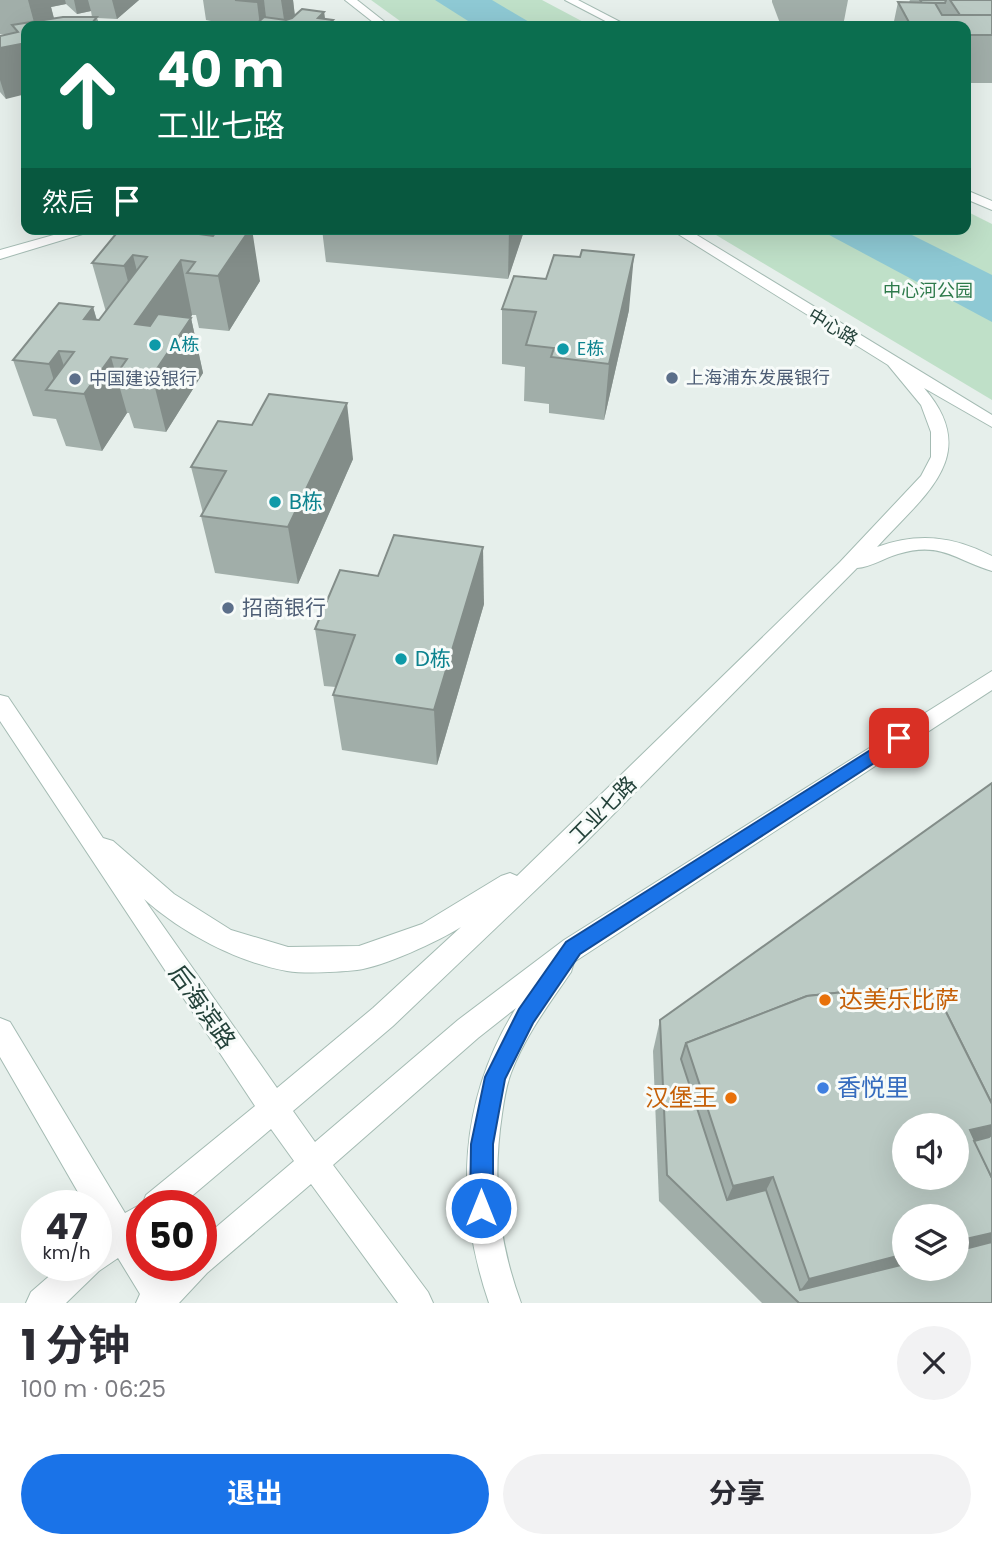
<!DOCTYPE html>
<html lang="zh">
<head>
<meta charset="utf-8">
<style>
	body { margin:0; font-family:Poppins,"Noto Sans SC",sans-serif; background:#f2f2f3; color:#2b2b33; height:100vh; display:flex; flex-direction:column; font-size:26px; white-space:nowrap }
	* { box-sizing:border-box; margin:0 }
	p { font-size:23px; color:#7c7c81 }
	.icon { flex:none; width:38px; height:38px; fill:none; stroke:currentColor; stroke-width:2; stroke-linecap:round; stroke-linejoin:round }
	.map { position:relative; height:1303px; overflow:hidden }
	.panel { display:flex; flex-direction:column; background:#fff; flex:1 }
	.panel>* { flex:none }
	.guide { position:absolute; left:21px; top:21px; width:950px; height:214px; border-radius:14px; box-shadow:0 7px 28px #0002; background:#0b6e4f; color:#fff; overflow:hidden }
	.fabs { position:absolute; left:892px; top:1113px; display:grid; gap:14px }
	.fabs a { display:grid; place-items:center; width:77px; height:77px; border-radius:50%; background:#fff; box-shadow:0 7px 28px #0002; font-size:35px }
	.speed { position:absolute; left:21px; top:1190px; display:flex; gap:14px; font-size:35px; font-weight:700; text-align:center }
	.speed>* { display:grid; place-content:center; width:91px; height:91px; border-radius:50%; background:#fff; box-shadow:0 7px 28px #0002; line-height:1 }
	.speed small { font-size:18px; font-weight:400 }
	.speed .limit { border:10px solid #d22; background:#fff; color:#111 }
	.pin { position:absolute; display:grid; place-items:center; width:60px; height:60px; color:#fff; margin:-30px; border-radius:14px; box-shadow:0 4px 10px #0006 }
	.me { position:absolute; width:77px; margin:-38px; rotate:0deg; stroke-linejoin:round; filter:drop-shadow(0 0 5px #0008) }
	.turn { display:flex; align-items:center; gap:24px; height:147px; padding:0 21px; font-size:32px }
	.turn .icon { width:91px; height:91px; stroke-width:2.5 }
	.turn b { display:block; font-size:49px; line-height:60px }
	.then { display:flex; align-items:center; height:66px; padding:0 21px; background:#0003; gap:14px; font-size:26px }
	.round { display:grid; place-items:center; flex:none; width:74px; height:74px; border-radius:37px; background:#f2f2f3 }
	.overview { display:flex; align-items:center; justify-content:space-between; height:119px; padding:0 21px }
	h1 { font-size:42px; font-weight:700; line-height:52px }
	.action { display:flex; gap:14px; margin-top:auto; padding:14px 21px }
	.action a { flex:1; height:80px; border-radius:42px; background:#1a73e8; color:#fff; font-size:28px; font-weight:700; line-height:80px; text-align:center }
	.action a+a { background:#f2f2f3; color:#2b2b33 }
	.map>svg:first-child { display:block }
	.green { fill:#bfe0c8 }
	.water { fill:#8ec9d4 }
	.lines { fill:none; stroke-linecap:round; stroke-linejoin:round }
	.secondary-casing { stroke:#a4bbb3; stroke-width:2 }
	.secondary { fill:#fff; fill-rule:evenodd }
	.wall { fill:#a1aea9; fill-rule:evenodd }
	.shaded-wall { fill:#838d89 }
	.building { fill:#bbcac4; stroke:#838d89; stroke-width:2; fill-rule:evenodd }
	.route { fill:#1a73e8; stroke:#114b97; stroke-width:2 }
	.culture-dot { fill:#0f9aa8; stroke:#f7fbf9; stroke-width:2.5 }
	.service-dot { fill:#5c6f8a; stroke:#f7fbf9; stroke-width:2.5 }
	.food-dot { fill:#e8710a; stroke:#f7fbf9; stroke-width:2.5 }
	.shop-dot { fill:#3f7fe0; stroke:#f7fbf9; stroke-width:2.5 }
	.labels { text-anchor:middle; stroke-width:6; stroke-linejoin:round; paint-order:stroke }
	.far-park-label { font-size:18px; fill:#2d7a4b; stroke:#f7fbf9 }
	.far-street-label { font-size:18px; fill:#24423a; stroke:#f7fbf9 }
	.far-culture-label { font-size:18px; fill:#0d838f; stroke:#f7fbf9; text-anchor:start }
	.far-service-label { font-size:18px; fill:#4e5e75; stroke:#f7fbf9; text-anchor:start }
	.culture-label { font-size:21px; fill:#0d838f; stroke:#f7fbf9; text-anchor:start }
	.service-label { font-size:21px; fill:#4e5e75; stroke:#f7fbf9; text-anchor:start }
	.street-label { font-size:21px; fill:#24423a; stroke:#f7fbf9 }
	.near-food-label { font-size:24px; fill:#c56008; stroke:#f7fbf9; text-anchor:start }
	.near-street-label { font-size:24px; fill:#24423a; stroke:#f7fbf9 }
	.near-shop-label { font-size:24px; fill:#366cbe; stroke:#f7fbf9; text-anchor:start }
</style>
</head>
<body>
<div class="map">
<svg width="992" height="1303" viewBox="0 0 992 1303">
	<rect width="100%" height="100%" fill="#e6efeb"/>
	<g class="green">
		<polygon points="371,0 542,0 591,26 407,26"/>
		<polygon points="966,211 992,224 992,400 706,229 966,229"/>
	</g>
	<g class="water">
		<polygon points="435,0 492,0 536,26 476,26"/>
		<polygon points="818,229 900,229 992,275 992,322"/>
	</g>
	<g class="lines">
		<g class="secondary-casing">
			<g id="secondary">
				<polygon points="345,0 357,0 390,26 378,26"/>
				<polygon points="565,0 578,0 628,26 615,26"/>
				<polygon points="966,190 992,201 992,210 966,199"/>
				<polygon points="75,229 99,229 0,259 0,250"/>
				<path d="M670,229H687L992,415V427L924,388C983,456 923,496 877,547C918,532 953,536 992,556V571C955,560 941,541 898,554C884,558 871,567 857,568L585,843L393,1026L293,1111L315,1142L458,1020L564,940L992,671V690L574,962L571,972C549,1004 525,1036 511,1073C506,1086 504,1100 502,1114C492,1180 498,1241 521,1303H489C454,1201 459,1100 516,1008L478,1038L333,1165L428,1292L433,1303H398L311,1184L207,1273L179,1303H136L140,1294L118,1258L99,1271L66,1303H26L31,1292L62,1265H96V1237L102,1232L96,1222V1206H86L0,1057V1018L10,1022L125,1213L143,1203L146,1195L255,1106L0,721V695L8,697L103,838L113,841L174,894L231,930L288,947L359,946L422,924L501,876L510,873L517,876L840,562L921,476L931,457V432L921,405L888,365ZM144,899C182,933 237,962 287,971C305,974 339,972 357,970C383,967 439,941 461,927L373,1008L277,1088ZM271,1129L294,1161L201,1240V1265H171L162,1273L158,1265H142V1206H180Z"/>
			</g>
		</g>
		<use href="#secondary" class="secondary"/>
	</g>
	<g class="wall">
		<path d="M0,0H139L117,19L97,18L99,23L133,25V26H26L6,99L0,92V36L8,35L0,34ZM66,4L77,14L91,11L92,17L54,18L51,7Z"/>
		<polygon points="203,0 293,0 295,16 324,12 325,19 334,26 212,26 211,21 206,20"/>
		<polygon points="772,0 848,0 843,26 781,26 772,2"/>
		<polygon points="910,0 992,0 992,83 966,83 966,26 893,26 898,2 909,2"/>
		<polygon points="120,229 164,229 165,231 260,281 229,331 199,328 196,315 192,315 191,318 203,373 166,432 134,428 129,413 127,413 102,451 66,446 56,419 33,416 13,360 93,307 97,320 99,320 106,312 92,263"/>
		<polygon points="322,229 523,229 523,234 508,279 326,262"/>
		<polygon points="502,309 629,310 604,420 549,413 549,404 524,401 525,367 502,364"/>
		<polygon points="353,459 298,584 215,573 201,516 203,513 191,467"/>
		<polygon points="378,576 484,604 437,765 342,750 333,695 336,687 324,686 315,629"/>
		<polygon points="660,1020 992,1303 762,1303 659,1201 653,1051"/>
	</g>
	<g class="shaded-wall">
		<polygon points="28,0 65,0 66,4 51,7 54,19 35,26"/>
		<polygon points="74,0 88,0 91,11 77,14"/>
		<polygon points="112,0 139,0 117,19"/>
		<polygon points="260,0 264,0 267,26 260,26 257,2"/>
		<polygon points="281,0 293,0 296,26 285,26"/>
		<polygon points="324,12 326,26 318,18"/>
		<polygon points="333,20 334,26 326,26"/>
		<polygon points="26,43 26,94 6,99 0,80 0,48"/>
		<polygon points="153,229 164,229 173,270 181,260 192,315 158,366 191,318 203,373 166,432 152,376 135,324 138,320 124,266 133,255 146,308"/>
		<polygon points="203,229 252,229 260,281 229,331 218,276 199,234"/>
		<polygon points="509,229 523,229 523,234 508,279"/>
		<polygon points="634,255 629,310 604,420 609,364"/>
		<polygon points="93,307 108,361 111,357 127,413 102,451 84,394 84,319"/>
		<polygon points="59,351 73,393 57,391 49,364"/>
		<polygon points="347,403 353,459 298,584 288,527"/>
		<polygon points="483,547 484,604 437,765 434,710"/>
		<polygon points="992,1125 992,1134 966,1164 970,1130"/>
		<polygon points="773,1177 753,1215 716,1224 733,1186"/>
		<polygon points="992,1233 992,1248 957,1268 957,1241"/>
		<polygon points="905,1254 905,1269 794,1299 809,1279"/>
	</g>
	<g class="building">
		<polygon points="235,0 260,0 257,2"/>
		<polygon points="920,0 946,0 945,3 922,3"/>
		<polygon points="950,0 992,0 992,15 960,15"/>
		<polygon points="898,2 935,3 942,15 992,15 992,35 966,35 966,26 911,26"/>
		<polygon points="302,9 324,12 318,18 333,20 326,26 254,26 264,17 286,20 292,18"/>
		<polygon points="63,17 97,17 92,23 133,25 132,26 26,26 26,43 0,48 0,36 18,32 12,25"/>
		<polygon points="120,229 153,229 166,231 168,229 203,229 199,234 213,236 218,229 250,229 218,276 187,273 195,262 181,260 135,324 150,326 158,314 191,318 152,376 118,372 127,359 111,357 84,394 46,390 74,352 59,351 49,364 13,360 59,303 93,307 84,319 99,320 147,257 133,255 124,266 92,263"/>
		<polygon points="582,250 634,255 609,364 551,357 554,348 526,345 536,312 502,309 514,276 546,279 554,255 580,257"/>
		<polygon points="269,394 347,403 288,527 201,516 226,471 191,467 218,421 252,425"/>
		<polygon points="394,535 483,547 434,710 333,695 355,635 315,629 340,570 378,576"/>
		<polygon points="992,783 992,1104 935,990 872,989 807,996 686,1043 681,1059 727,1200 766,1190 800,1290 905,1264 905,1269 957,1269 957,1251 992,1242 992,1303 799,1303 667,1175 660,1020"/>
		<path d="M872,989L935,990L992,1104V1125L970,1130L992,1178V1233L957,1241V1216H905V1254L809,1279L773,1177L733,1186L686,1043L807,996ZM905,1125H957V1178H905Z"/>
		<polygon points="992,1134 992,1178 974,1141 989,1137"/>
	</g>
	<polygon class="route" points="899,732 905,734 907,738 905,743 580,954 533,1023 505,1079 493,1144 493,1208 489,1216 481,1219 473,1216 470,1208 471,1144 485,1077 519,1009 566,942"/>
	<g class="culture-dot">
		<circle cx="155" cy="345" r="7"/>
		<circle cx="563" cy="349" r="7"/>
		<circle cx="275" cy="502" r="7"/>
		<circle cx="401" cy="659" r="7"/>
	</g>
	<g class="service-dot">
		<circle cx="672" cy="378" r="7"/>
		<circle cx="75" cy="379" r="7"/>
		<circle cx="228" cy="608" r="7"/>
	</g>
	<g class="food-dot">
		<circle cx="825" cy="1000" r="7"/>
		<circle cx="731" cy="1098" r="7"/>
	</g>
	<circle class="shop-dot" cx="823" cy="1088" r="7"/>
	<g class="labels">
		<g class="far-park-label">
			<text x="928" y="297">中心河公园</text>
		</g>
		<g class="far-street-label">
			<text transform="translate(833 327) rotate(31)" y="6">中心路</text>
		</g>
		<g class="far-culture-label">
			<text x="169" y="351">A栋</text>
			<text x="577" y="355">E栋</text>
		</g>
		<g class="far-service-label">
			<text x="686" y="384">上海浦东发展银行</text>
			<text x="89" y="385">中国建设银行</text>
		</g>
		<g class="culture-label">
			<text x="289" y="509">B栋</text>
			<text x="415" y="666">D栋</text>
		</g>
		<g class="service-label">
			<text x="242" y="615">招商银行</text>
		</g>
		<g class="street-label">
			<text transform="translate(603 810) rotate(-45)" y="7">工业七路</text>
		</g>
		<g class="near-food-label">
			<text x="839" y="1008">达美乐比萨</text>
			<text x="717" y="1106" text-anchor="end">汉堡王</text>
		</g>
		<g class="near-street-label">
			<text transform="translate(202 1007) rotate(55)" y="8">后海滨路</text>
		</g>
		<g class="near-shop-label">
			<text x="837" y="1096">香悦里</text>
		</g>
	</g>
</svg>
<div class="fabs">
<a><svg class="icon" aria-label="sound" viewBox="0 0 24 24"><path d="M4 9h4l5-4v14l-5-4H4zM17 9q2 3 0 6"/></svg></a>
<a><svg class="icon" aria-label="layers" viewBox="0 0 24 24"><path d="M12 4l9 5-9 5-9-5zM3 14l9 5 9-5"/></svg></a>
</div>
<div class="speed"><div>47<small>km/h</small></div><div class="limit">50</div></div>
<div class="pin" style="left:899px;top:738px;background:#d93025"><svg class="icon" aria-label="arrive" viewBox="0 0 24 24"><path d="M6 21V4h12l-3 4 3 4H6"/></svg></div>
<svg class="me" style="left:481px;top:1208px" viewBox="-20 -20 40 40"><circle r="17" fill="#1a73e8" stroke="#fff" stroke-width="3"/><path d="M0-11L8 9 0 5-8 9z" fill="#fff"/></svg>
<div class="guide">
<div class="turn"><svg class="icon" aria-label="ahead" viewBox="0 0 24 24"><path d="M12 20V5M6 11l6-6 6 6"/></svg><div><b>40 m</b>工业七路</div></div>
<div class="then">然后<svg class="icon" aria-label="arrive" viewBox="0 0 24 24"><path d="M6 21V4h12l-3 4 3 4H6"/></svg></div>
</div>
</div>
<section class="panel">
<div class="overview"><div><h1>1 分钟</h1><p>100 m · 06:25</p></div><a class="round"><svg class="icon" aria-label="close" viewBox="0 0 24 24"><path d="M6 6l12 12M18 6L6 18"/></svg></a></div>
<div class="action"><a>退出</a><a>分享</a></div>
</section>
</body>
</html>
